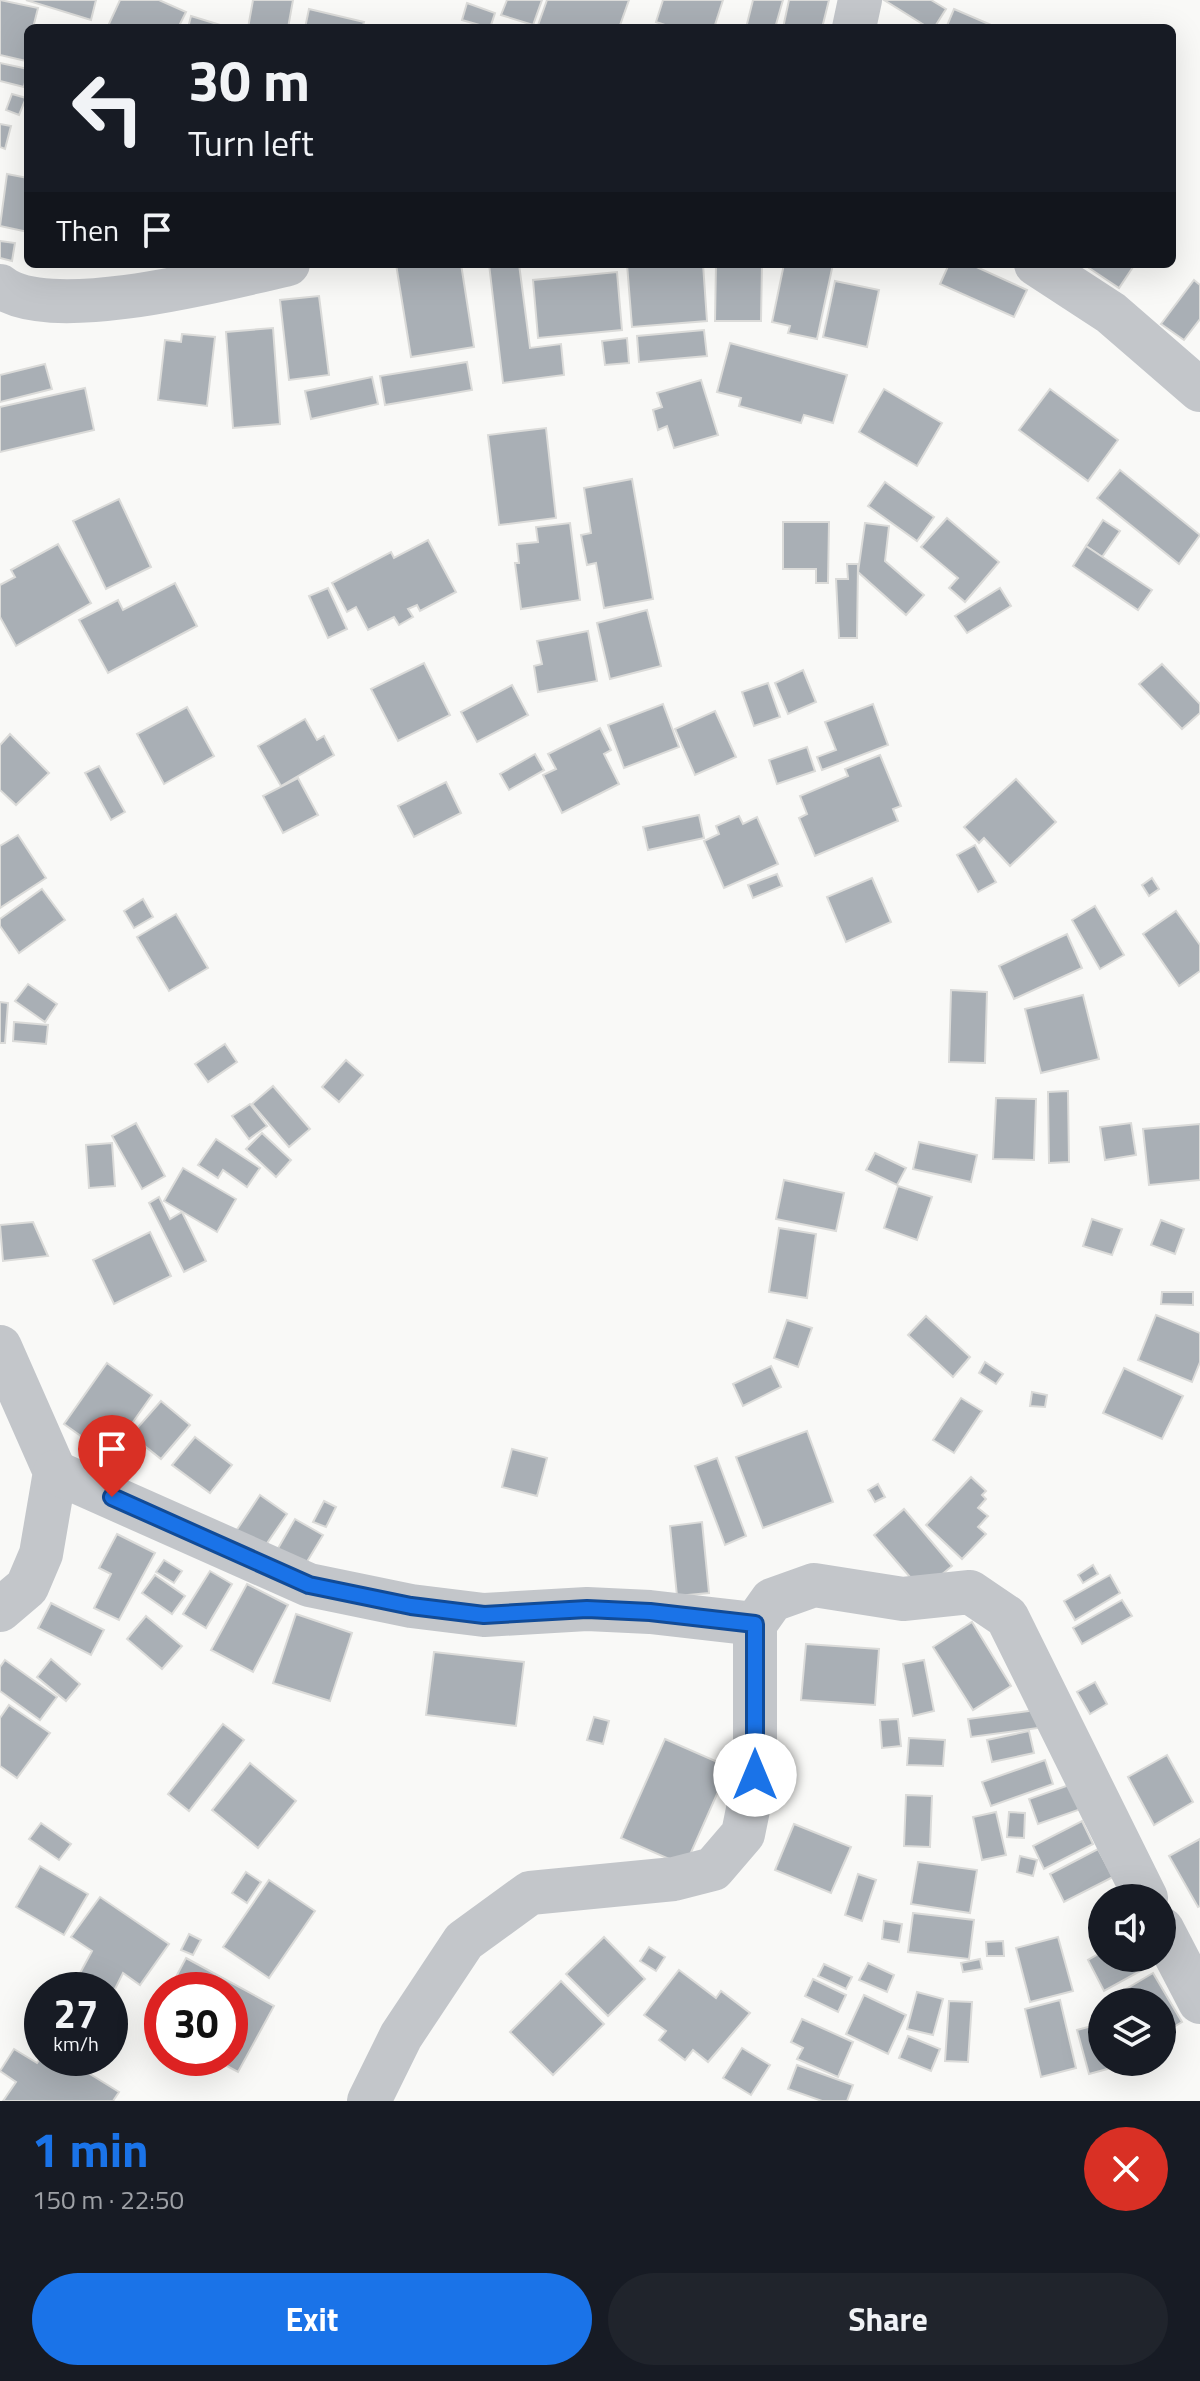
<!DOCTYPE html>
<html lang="en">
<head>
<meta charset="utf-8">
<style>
	body { margin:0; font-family:"Titillium Web",sans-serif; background:#20242c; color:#f1f3f6; height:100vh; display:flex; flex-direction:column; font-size:30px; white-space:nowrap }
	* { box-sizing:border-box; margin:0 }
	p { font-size:26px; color:#9ea1a6 }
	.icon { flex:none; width:44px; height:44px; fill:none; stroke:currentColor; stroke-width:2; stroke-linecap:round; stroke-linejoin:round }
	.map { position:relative; height:2101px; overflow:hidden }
	.details { display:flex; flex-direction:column; background:#171b24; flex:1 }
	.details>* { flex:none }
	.guide { position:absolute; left:24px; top:24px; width:1152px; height:244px; border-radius:12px; box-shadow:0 8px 32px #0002; background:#171b24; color:#f1f3f6; overflow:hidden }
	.fabs { position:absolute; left:1088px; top:1884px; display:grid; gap:16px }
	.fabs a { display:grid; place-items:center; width:88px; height:88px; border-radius:50%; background:#171b24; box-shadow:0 8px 32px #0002; font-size:40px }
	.speed { position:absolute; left:24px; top:1972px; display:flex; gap:16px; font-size:40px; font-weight:700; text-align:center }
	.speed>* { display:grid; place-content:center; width:104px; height:104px; border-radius:50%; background:#171b24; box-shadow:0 8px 32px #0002; line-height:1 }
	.speed small { font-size:20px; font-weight:400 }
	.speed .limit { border:12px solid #d22; background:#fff; color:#111 }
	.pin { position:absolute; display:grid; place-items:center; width:68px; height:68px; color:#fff; margin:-82px -34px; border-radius:50% 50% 50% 0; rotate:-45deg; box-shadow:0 0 8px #0007 }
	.pin .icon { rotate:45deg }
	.me { position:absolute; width:88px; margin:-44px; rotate:0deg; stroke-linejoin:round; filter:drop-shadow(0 0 6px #0008) }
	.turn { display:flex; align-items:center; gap:28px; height:168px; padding:0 32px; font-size:36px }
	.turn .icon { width:104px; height:104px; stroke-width:2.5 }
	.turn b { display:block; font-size:56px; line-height:68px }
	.then { display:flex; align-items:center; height:76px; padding:0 32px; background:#0003; gap:16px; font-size:30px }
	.round { display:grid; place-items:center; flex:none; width:84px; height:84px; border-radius:42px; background:#20242c }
	.overview { display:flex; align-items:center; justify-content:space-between; height:136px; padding:0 32px }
	h1 { font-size:48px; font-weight:700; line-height:60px; color:#1a73e8 }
	.action { display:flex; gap:16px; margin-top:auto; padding:16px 32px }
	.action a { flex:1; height:92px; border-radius:48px; background:#1a73e8; color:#fff; font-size:32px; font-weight:700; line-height:92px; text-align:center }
	.action a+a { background:#20242c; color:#f1f3f6 }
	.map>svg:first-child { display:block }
	.building { fill:#a9afb5; stroke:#dbdbd9; stroke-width:2 }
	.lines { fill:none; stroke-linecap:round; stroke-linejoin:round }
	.minor { stroke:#c3c6ca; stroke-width:44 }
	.route-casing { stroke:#114b97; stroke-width:20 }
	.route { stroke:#1a73e8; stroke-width:14 }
</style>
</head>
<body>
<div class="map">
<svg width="1200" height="2101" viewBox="0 0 1200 2101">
	<rect width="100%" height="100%" fill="#f9f9f7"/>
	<g class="building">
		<polygon points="0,0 38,8 33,28 28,28 26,61 0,55"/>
		<polygon points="26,0 96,0 91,20"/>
		<polygon points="120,0 159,0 186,12 178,28 112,28 108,26"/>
		<polygon points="253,0 293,0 288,28 248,28"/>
		<polygon points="507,0 542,0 533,25 501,15"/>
		<polygon points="547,0 629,0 619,28 537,28"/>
		<polygon points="663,0 723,0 714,28 674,28 656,22"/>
		<polygon points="753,0 783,0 775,28 746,28"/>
		<polygon points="789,0 829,0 822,28 783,28"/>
		<polygon points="884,0 931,0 946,9 934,28 929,28"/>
		<polygon points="467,3 495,13 490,28 462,20"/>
		<polygon points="309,9 364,22 362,28 305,28"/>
		<polygon points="954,9 998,28 946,28"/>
		<polygon points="191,16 230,28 188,28"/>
		<polygon points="0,63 28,69 24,87 0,81"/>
		<polygon points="12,94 26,98 19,115 6,110"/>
		<polygon points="0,124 11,126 5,149 0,147"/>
		<polygon points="7,174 28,178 28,232 0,226"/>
		<polygon points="0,241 15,243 12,261 0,258"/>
		<polygon points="396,264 461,264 474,347 411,357"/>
		<polygon points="489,264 519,264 530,348 561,344 564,375 503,383"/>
		<polygon points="627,264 703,264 707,321 632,327"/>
		<polygon points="716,264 762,264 761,321 715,321"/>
		<polygon points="784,264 833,264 817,339 788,333 790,326 772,322"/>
		<polygon points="949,264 970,264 1027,290 1014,317 940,284"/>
		<polygon points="1091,264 1135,264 1119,288 1089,268"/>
		<polygon points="617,272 622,330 538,338 533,280"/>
		<polygon points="1194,280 1200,285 1200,319 1184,340 1161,324"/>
		<polygon points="835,281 879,290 867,347 823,337"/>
		<polygon points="319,296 329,375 289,380 280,300"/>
		<polygon points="273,328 280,424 233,428 226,332"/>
		<polygon points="704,330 707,356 639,362 637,336"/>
		<polygon points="182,334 215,337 207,406 158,400 165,340 181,342"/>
		<polygon points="627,338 629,363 605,365 602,341"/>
		<polygon points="730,343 847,375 833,423 804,415 801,423 739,406 741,398 717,392"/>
		<polygon points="467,362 472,390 385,405 380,376"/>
		<polygon points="45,364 52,389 0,402 0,375"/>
		<polygon points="372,377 378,404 311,419 305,391"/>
		<polygon points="701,380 718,435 674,448 667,426 658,430 653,410 662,407 657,393"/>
		<polygon points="85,388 94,430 0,452 0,407"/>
		<polygon points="884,389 942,423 917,466 859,432"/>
		<polygon points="1050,389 1118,440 1088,481 1019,430"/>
		<polygon points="546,428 556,518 499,525 488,435"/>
		<polygon points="1120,470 1200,535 1179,564 1097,498"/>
		<polygon points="632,479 653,599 604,608 596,563 587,565 581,535 591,533 584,488"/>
		<polygon points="885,482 934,517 917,541 868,506"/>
		<polygon points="119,499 151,567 106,589 73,521"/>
		<polygon points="947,518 999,562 965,602 949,588 958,578 921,547"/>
		<polygon points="1103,520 1120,531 1102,557 1086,546"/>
		<polygon points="783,522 829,522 828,583 816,583 816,569 783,569"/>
		<polygon points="570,523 580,600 521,609 515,563 519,563 517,544 538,542 536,527"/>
		<polygon points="865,523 889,526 885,561 924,595 906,615 858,572"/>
		<polygon points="428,540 456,592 420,611 417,605 408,609 413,617 399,625 394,617 368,630 356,607 347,612 332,583 391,552 394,558"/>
		<polygon points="58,544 91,603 16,646 0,617 0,585 15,577 11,570"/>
		<polygon points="1086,546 1152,590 1138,610 1073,566"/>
		<polygon points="847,564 858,564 857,638 839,638 836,579 848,579"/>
		<polygon points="175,583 197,626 108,673 79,620 118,600 123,610"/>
		<polygon points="328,588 347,629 328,638 309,596"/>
		<polygon points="1000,588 1011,606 967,633 955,616"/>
		<polygon points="647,610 661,666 610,679 597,623"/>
		<polygon points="588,631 597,681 538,692 534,666 542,664 537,641"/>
		<polygon points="424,663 450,715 398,741 371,689"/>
		<polygon points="1162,664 1200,704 1200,713 1182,729 1139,684"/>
		<polygon points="803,670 816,702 788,714 775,683"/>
		<polygon points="768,683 780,717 754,726 742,692"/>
		<polygon points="512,685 528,715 477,742 461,712"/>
		<polygon points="663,704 679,747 624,768 608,725"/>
		<polygon points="873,704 888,745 822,770 817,757 836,750 825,722"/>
		<polygon points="187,707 214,756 164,784 137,734"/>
		<polygon points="715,711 736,757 695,775 675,729"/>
		<polygon points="305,719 317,740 324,736 334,755 281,786 258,746"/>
		<polygon points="600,728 611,750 604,754 619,784 562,813 543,775 556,769 548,754"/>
		<polygon points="10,734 49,773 16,805 0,790 0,745"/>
		<polygon points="807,747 815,771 777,784 769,760"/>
		<polygon points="535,754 544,770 509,790 500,774"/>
		<polygon points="880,755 901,806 893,809 898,821 815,856 799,818 807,814 800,796 848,776 845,769"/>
		<polygon points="99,766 125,812 111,820 85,773"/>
		<polygon points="298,778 318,815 283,833 263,796"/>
		<polygon points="1016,779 1056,822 1010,866 984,838 979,843 964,827"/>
		<polygon points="446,782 461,813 414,837 398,806"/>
		<polygon points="699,815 704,838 648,850 643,827"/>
		<polygon points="739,816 743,824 757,817 778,864 724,888 704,841 719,834 716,826"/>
		<polygon points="18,835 46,878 0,908 0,846"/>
		<polygon points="975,845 996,882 978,892 957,855"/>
		<polygon points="777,874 782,886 753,898 748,885"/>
		<polygon points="872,878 891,922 846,942 827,897"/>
		<polygon points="1152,878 1159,889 1149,896 1142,885"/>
		<polygon points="42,889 65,920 19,953 0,926 0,919"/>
		<polygon points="143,899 153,917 134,928 124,911"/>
		<polygon points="1095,906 1124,955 1100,969 1072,920"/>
		<polygon points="1176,911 1200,945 1200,971 1179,986 1143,934"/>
		<polygon points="176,914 208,968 169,991 137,937"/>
		<polygon points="1067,934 1082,968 1014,999 999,966"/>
		<polygon points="28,984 57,1004 45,1022 15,1001"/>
		<polygon points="951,990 987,992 985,1063 949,1062"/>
		<polygon points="1083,995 1099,1059 1041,1073 1025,1009"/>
		<polygon points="0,1002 8,1003 5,1043 0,1043"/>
		<polygon points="14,1022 48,1025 46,1044 13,1041"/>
		<polygon points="225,1044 237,1062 208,1082 195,1064"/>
		<polygon points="346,1060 363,1075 339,1102 322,1087"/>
		<polygon points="273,1086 310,1129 289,1147 252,1104"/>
		<polygon points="1068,1091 1069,1162 1049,1163 1048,1092"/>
		<polygon points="996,1098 1036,1099 1034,1160 993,1159"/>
		<polygon points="250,1104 267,1126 249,1139 232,1116"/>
		<polygon points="136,1123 165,1176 142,1189 112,1136"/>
		<polygon points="1131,1123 1136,1155 1105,1160 1100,1127"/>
		<polygon points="1200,1124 1200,1180 1149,1185 1143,1129"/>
		<polygon points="262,1133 291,1160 276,1177 246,1149"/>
		<polygon points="216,1139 260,1168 247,1187 223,1170 218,1178 198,1165"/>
		<polygon points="919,1142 977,1155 971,1182 913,1169"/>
		<polygon points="112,1143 115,1186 89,1188 86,1145"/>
		<polygon points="875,1153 906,1168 897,1185 866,1170"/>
		<polygon points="183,1168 236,1199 217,1232 164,1201"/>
		<polygon points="784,1180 844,1193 836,1231 776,1219"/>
		<polygon points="898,1186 932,1197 917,1240 884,1228"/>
		<polygon points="159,1197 170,1219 182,1212 206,1261 184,1272 149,1203"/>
		<polygon points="1092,1219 1122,1229 1112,1255 1083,1246"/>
		<polygon points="1161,1220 1184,1229 1175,1254 1151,1245"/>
		<polygon points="33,1222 48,1256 3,1261 0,1225"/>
		<polygon points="779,1228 816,1234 807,1298 769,1292"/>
		<polygon points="150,1232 171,1276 114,1304 93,1260"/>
		<polygon points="1162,1292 1193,1292 1193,1305 1161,1304"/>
		<polygon points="1156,1315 1200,1333 1200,1362 1192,1382 1138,1360"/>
		<polygon points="926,1316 970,1357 953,1377 908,1335"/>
		<polygon points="787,1320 812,1328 798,1367 774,1358"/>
		<polygon points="985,1362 1003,1374 996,1384 979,1373"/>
		<polygon points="107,1363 152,1395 109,1456 64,1424"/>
		<polygon points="771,1366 781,1387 743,1406 733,1384"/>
		<polygon points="1124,1368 1183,1396 1162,1439 1103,1413"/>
		<polygon points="1032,1392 1047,1395 1045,1407 1030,1406"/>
		<polygon points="961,1398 982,1411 954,1453 933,1440"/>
		<polygon points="161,1401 190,1425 161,1459 131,1435"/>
		<polygon points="807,1431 833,1502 763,1528 736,1457"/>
		<polygon points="195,1437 232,1465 210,1493 172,1465"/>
		<polygon points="512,1449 547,1458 537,1496 502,1487"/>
		<polygon points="717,1458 746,1536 725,1545 695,1466"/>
		<polygon points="971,1477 986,1491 982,1495 986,1499 978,1508 988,1516 978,1527 986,1534 962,1559 926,1525"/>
		<polygon points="878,1484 885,1497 875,1502 868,1490"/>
		<polygon points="260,1495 287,1514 263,1549 236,1531"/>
		<polygon points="324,1501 336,1507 326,1527 313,1522"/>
		<polygon points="904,1509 952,1566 922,1591 874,1535"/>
		<polygon points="295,1519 323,1535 305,1565 277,1550"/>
		<polygon points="702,1522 709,1593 677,1596 670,1526"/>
		<polygon points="117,1534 155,1553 119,1620 94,1608 111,1574 99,1568"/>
		<polygon points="164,1560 182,1571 174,1583 156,1572"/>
		<polygon points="1093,1565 1098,1574 1083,1583 1078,1575"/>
		<polygon points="210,1571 232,1584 206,1628 183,1614"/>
		<polygon points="155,1575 185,1596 172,1614 142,1593"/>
		<polygon points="1110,1575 1120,1593 1075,1620 1064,1601"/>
		<polygon points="247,1584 288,1605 253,1672 211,1650"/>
		<polygon points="1122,1600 1132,1616 1082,1644 1073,1628"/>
		<polygon points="51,1603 104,1630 91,1655 38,1628"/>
		<polygon points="296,1614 352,1633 330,1701 273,1683"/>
		<polygon points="146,1616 182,1646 162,1669 127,1639"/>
		<polygon points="972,1622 1011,1686 973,1710 933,1647"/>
		<polygon points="806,1644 879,1649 875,1705 801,1700"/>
		<polygon points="434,1652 524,1662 516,1726 426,1715"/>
		<polygon points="51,1659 80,1684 66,1701 37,1677"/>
		<polygon points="5,1660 57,1697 40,1720 0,1691 0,1667"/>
		<polygon points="924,1660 934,1711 913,1716 903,1664"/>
		<polygon points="1095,1682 1107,1704 1090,1714 1077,1692"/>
		<polygon points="9,1705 50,1733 17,1778 0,1766 0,1718"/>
		<polygon points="1036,1710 1038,1728 971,1737 968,1719"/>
		<polygon points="594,1717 609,1721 603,1744 587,1740"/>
		<polygon points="898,1719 901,1746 882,1748 880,1720"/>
		<polygon points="223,1724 244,1740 189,1811 168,1794"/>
		<polygon points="1029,1731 1034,1753 992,1762 987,1740"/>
		<polygon points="909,1738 945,1740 943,1766 907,1765"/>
		<polygon points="665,1739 729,1767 685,1866 621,1838"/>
		<polygon points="1167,1755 1193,1802 1154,1825 1128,1777"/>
		<polygon points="1045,1760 1053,1784 991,1806 982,1782"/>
		<polygon points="250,1763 296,1801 258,1848 212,1810"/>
		<polygon points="1072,1784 1081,1809 1038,1824 1029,1799"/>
		<polygon points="906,1795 932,1796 930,1847 904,1846"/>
		<polygon points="996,1812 1006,1855 982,1860 973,1817"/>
		<polygon points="1009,1812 1025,1813 1024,1838 1007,1837"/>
		<polygon points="1082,1821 1093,1844 1044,1869 1033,1846"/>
		<polygon points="41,1823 71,1844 59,1860 29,1839"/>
		<polygon points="794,1824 851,1847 831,1893 775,1870"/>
		<polygon points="1200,1839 1200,1906 1198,1907 1169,1856"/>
		<polygon points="1098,1849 1113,1877 1064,1902 1050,1874"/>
		<polygon points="1020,1856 1037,1860 1033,1876 1017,1872"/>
		<polygon points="918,1862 977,1870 970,1913 911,1904"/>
		<polygon points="40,1866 88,1894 64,1935 16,1907"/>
		<polygon points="246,1872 261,1882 247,1903 232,1893"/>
		<polygon points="858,1874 876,1880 862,1921 845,1915"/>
		<polygon points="269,1880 315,1911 269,1978 223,1947"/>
		<polygon points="100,1897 169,1944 140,1985 123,1973 113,1993 79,1975 92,1951 71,1937"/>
		<polygon points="913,1913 974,1920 969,1959 908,1952"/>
		<polygon points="884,1921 902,1924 899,1942 882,1939"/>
		<polygon points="189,1934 201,1940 193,1955 181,1950"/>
		<polygon points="604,1937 645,1979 608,2016 566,1974"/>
		<polygon points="1058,1937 1073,1991 1030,2002 1016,1948"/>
		<polygon points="1003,1941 1004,1956 987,1956 986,1942"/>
		<polygon points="649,1947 665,1957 656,1971 640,1961"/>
		<polygon points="1102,1952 1102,1958 1150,1958 1153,1964 1104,1991 1088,1960"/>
		<polygon points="186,1958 274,2006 238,2072 212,2058 230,2058 230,1990 169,1990"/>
		<polygon points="980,1959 982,1969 963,1972 961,1963"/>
		<polygon points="868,1963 894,1975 887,1992 859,1980"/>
		<polygon points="824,1964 852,1977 846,1989 818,1976"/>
		<polygon points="679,1970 716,1998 721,1991 750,2013 708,2062 693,2050 685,2060 659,2040 666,2031 644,2015"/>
		<polygon points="1153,1973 1182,2022 1162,2034 1162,2002 1113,2002 1111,1998"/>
		<polygon points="813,1979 846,1995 838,2012 805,1996"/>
		<polygon points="561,1981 604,2024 553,2075 510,2032"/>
		<polygon points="917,1992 943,1999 933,2035 907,2029"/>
		<polygon points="864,1995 906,2015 888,2054 846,2034"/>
		<polygon points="1060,2000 1076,2068 1041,2077 1025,2009"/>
		<polygon points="949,2001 972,2002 968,2062 945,2061"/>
		<polygon points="162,2002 162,2031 150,2025"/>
		<polygon points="802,2019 853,2042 838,2077 797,2059 803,2048 791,2042"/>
		<polygon points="1099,2024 1102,2062 1109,2062 1111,2068 1089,2074 1077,2030"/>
		<polygon points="908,2036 940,2049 931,2071 899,2058"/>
		<polygon points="742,2048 770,2065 751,2095 723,2078"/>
		<polygon points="14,2049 37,2063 42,2056 64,2058 119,2092 113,2101 3,2101 16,2082 0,2071"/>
		<polygon points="797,2065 853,2085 847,2101 822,2101 788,2089"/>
	</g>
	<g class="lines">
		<g class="minor">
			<polyline points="854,28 860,0"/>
			<polyline points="1036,264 1111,313 1200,390"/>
			<path d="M0,286C49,325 228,278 288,264"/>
			<polyline points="0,1347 55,1472 41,1554 27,1587 0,1610"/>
			<polyline points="55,1472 309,1585 411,1606 484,1615 587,1609 650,1612 755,1624"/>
			<polyline points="1162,1929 1200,2002"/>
			<polyline points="369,2101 401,2036 464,1941 530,1893 674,1879 713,1869 743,1834 755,1775 755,1624 772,1600 814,1585 903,1599 970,1592 1007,1617 1146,1898"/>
		</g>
	</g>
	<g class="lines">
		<g class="route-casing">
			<polyline id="route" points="112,1497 309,1585 411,1606 484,1615 587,1609 650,1612 755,1624 755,1775"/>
		</g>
		<use href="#route" class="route"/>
	</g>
</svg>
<div class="fabs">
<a><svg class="icon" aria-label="sound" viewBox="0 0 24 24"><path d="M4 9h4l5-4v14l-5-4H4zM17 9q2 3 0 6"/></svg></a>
<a><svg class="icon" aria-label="layers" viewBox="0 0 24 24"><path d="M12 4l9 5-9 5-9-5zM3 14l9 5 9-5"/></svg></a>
</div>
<div class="speed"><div>27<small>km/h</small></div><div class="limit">30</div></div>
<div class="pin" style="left:112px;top:1497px;background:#d93025"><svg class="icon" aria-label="arrive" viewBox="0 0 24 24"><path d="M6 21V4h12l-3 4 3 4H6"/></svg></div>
<svg class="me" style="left:755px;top:1775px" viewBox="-20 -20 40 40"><circle r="19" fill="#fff"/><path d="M0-13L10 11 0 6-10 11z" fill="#1a73e8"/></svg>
<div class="guide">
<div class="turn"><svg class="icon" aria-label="left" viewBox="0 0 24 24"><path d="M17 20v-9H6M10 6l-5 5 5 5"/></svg><div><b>30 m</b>Turn left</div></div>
<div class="then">Then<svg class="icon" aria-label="arrive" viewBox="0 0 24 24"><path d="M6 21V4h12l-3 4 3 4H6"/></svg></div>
</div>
</div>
<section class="details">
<div class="overview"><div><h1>1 min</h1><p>150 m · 22:50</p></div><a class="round" style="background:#d93025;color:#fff"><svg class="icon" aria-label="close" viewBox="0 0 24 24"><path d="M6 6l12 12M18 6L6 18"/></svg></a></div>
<div class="action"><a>Exit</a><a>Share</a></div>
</section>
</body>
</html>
